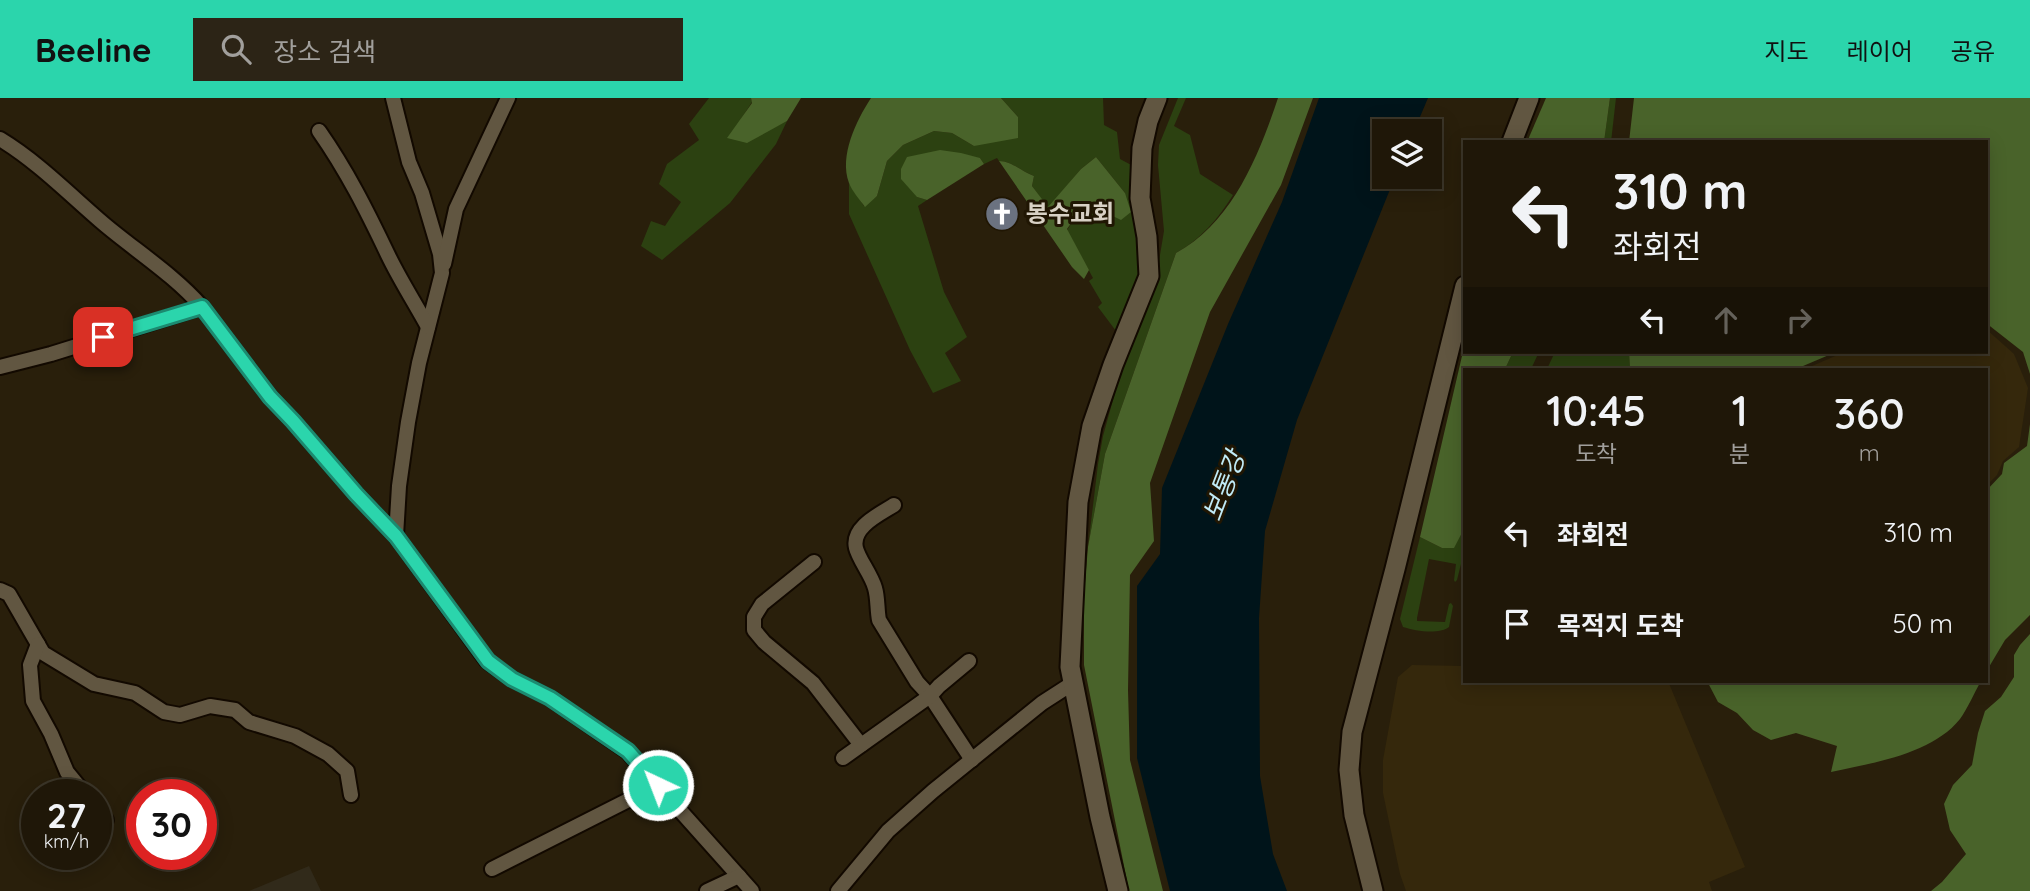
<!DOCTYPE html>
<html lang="ko">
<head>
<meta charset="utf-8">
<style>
	body { margin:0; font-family:Quicksand,"Noto Sans KR",sans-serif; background:#2c2416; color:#f1f3f6; height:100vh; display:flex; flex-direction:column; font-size:26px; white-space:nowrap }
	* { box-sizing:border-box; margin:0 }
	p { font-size:23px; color:#a19f9c }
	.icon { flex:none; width:38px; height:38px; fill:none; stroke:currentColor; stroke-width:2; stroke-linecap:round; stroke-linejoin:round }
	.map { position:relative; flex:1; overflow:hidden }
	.panel { position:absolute; left:1463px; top:270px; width:525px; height:315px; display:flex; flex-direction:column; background:#1f1708; border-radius:0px; box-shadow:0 4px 18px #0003,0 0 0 2px #3c3629 }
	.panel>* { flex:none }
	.banner { position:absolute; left:1463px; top:42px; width:525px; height:214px; border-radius:0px; box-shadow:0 4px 18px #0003,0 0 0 2px #3c3629; background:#1f1708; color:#f1f3f6; overflow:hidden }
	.buttons { position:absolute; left:1372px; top:21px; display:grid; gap:14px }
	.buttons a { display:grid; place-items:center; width:70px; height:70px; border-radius:0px; background:#1f1708; box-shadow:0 4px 18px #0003,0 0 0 2px #3c3629; font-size:35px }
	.speed { position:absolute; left:21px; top:681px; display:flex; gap:14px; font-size:35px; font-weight:700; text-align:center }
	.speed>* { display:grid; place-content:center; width:91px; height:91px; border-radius:50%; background:#1f1708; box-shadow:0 4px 18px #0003,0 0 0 2px #3c3629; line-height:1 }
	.speed small { font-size:18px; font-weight:400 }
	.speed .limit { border:10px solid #d22; background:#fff; color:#111 }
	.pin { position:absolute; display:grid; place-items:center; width:60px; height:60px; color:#fff; margin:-30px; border-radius:14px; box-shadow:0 4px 10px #0006 }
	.me { position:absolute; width:77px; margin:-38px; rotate:317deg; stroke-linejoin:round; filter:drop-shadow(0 0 5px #0008) }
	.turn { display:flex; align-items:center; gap:24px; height:147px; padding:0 35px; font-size:32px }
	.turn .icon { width:91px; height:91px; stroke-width:2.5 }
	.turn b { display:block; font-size:49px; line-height:60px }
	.lanes { display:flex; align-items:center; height:66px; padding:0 35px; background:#0003; justify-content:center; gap:35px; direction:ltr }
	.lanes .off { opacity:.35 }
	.eta { display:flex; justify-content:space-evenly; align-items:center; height:119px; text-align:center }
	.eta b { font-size:42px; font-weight:600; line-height:49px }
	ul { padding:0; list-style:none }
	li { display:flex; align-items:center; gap:21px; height:91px; padding:0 35px }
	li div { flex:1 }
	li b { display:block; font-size:26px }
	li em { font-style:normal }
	header { display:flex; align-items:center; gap:42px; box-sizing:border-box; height:98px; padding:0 35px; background:#2bd5ac; color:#111 }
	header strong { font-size:33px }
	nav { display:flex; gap:38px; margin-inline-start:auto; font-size:24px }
	.search { width:490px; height:63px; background:#2c2416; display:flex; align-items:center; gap:18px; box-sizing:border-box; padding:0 24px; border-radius:0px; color:#a19f9c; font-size:26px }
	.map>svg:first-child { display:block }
	.built { fill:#35280c }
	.education { fill:#312a1a }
	.green { fill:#2c4111 }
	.forest { fill:#49632a }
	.water { fill:#00141a }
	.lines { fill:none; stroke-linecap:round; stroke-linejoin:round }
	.street-casing { stroke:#120900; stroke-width:18 }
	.secondary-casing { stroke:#120900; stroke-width:23 }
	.street { stroke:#615641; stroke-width:14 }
	.secondary { stroke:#615641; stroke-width:19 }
	.route-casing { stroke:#1c8a70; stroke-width:18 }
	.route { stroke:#2bd5ac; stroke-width:12 }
	.labels { text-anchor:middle; stroke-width:6; stroke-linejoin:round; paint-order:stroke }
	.poi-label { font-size:24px; font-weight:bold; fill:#d8d1c5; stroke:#201603; text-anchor:start }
	.water-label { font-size:26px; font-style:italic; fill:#c0ebf7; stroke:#201603 }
</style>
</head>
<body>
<header>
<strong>Beeline</strong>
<div class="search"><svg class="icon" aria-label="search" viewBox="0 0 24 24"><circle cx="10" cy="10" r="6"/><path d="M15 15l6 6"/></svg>장소 검색</div>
<nav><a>지도</a><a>레이어</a><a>공유</a></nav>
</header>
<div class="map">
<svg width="2030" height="793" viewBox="0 0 2030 793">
	<rect width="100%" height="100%" fill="#291f0b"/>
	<g class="built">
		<polygon points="1986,231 2014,256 2028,290 2019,349 2003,363 1997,377 1986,388 1986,271 1805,271 1840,256 1840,254 1986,254"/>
		<polygon points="1465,565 1465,583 1668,583 1745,769 1709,784 1712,793 1406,793 1400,776 1383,695 1383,662 1398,579 1412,567 1463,568"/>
	</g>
	<polygon class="education" points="309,768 321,793 249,793"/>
	<g class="green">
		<polygon points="709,0 751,0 752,4 741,21 775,29 787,23 776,46 730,105 662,162 641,148 651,123 665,128 681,104 659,86 667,66 699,42 689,26"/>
		<path d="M1001,0H1103L1104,27L1117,34L1120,61L1135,69L1143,150L1139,176L1116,233L1098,209L1102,205L1089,183L1093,180L1067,132L1077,117L1092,108L1105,114L1125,95L1096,59L1081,71L1048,110L1032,88L1034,78C1022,74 1012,63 999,63L997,60L984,66L980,60L917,99L927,102L918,108L944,194L967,239L945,255L961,283L933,295L910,252L849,116V85L864,108L877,98L887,63L903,47L934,33L952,35L974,48L1018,19Z"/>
		<path d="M1178,0H1186L1174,28L1190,37L1200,76L1233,97C1218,121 1201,141 1176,155L1105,356L1088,449L1098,366L1103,338L1118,284L1154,193L1164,133L1158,67L1159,47Z"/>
		<polygon points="1610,0 1616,0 1611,44 1604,44"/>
		<polygon points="1513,254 1539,254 1531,271 1505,271"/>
		<polygon points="1555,254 1629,254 1630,271 1547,271"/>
		<path d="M1465,429V450L1457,482L1455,484L1454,482L1456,466L1429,461L1417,520V523L1445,524L1449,506L1451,505L1453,508L1449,529C1438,537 1416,533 1403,529L1400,521L1420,439L1442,450H1453Z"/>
	</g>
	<g class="forest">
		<polygon points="751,0 801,0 787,23 747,45 727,40 752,5"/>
		<path d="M871,0H1001L1018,19V40L974,48L952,35L934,33L903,47L887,63L877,98L865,109C860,102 852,93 849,85C839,58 856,23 871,0Z"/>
		<path d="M1278,0H1313L1281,87L1210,214L1150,385L1154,443L1130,477L1128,592L1130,662L1163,793H1129L1084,567V496L1088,449L1105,356L1176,155C1232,125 1259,57 1278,0Z"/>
		<polygon points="1546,0 1610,0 1604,44 1527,44"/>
		<polygon points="1634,0 2030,0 2030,276 2023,254 1986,225 1986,44 1629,44"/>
		<polygon points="940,52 961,55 980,60 984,66 927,102 917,99 901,81 901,71 907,59"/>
		<path d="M1096,59L1125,95L1131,114L1121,122L1092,108L1077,117L1067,131L1089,172L1084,181L1072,169L999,63C1012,63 1022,74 1034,78L1032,88L1048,109L1081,71Z"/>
		<polygon points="1465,245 1465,254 1513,254 1505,271 1465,271 1465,429 1454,450 1442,450 1420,439"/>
		<polygon points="1629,254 1836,254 1796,271 1703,271 1695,269 1693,271 1630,271"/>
		<polygon points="2030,326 2030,517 2005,542 1986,574 1986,393 2002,376 2004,365 2027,348"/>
		<polygon points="2030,536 2030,793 1931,793 1942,784 1966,756 1950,732 1944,706 1953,687 1972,667 1978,635 1985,613 2001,599 2014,579 2014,557 2020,547"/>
		<path d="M1707,583H1981C1974,595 1968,610 1960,621C1932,656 1873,665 1831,674L1837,648L1796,635L1771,642L1753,632L1737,615L1718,604Z"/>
	</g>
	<polygon class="water" points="1319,0 1428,0 1414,33 1384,33 1384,79 1395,79 1297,322 1265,433 1259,520 1260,678 1273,756 1287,793 1170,793 1137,660 1137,488 1160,456 1162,390 1228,226 1282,104"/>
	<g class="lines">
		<g class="street-casing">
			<g id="street">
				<polyline points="393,0 409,64 422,95 440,156 442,175 419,265 408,324 399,388 396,438"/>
				<path d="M319,33C347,73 367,113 388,157C400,182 415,205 428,229"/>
				<path d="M0,41C38,64 70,97 104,126C136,153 174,177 202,209"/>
				<polyline points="444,166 456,111 508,0"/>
				<polyline points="0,269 51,256 202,209 270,299 293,323 356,396 396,438 487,563 512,581 550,600 627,653 752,793"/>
				<path d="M894,407C880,416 851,429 856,450C859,462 871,476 875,490C878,500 877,512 879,522L917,584L930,598L972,662"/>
				<polyline points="814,464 762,506 754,519 754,532 764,544 813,585 861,647"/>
				<polyline points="0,492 9,496 43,555 94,586 135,595 164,614 180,617 210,608 235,612 249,624 295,638 328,656 347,673 351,697"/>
				<polyline points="38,546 30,567 33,603 51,636 67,674 85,696"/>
				<polyline points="843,660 930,598 939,588 969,563"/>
				<polyline points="96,710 106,722"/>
				<polyline points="492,771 658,687"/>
				<polyline points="707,793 739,778"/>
				<polyline points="838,793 888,733 933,693 1042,605 1073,585"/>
			</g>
		</g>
		<g class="secondary-casing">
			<g id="secondary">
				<polyline points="1512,44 1529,0"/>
				<polyline points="1118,793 1100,719 1070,569 1078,404 1092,328 1113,267 1149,178 1147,139 1140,100 1142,50 1148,23 1157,0"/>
				<polyline points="1373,793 1354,717 1349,672 1352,634 1395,471 1465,188"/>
			</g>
		</g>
		<use href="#street" class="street"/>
		<use href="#secondary" class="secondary"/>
	</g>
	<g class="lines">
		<g class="route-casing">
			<polyline id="route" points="103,239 202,209 270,299 293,323 356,396 396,438 488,563 512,581 550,600 628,653 658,687"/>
		</g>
		<use href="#route" class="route"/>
	</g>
	<defs>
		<g id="church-disc" transform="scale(1.75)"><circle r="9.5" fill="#6b7280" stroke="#201603"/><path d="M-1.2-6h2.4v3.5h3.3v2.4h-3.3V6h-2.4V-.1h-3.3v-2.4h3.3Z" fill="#fff"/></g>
	</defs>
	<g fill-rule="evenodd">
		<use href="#church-disc" x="1002" y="116"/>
	</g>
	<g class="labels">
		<g class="poi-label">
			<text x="1026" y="124">봉수교회</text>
		</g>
		<g class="water-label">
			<text transform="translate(1224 388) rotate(-69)" y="9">보통강</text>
		</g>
	</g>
</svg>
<div class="buttons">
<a><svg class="icon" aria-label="layers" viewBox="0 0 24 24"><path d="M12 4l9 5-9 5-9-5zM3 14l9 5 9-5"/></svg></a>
</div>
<div class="speed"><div>27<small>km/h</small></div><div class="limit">30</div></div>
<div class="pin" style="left:103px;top:239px;background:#d93025"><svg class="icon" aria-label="arrive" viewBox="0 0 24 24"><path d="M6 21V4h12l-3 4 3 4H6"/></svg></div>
<svg class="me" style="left:658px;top:687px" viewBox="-20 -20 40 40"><circle r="17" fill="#2bd5ac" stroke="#fff" stroke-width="3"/><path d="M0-11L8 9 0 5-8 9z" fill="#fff"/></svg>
<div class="banner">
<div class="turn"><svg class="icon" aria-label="left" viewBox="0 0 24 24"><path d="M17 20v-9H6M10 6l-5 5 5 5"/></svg><div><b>310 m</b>좌회전</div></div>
<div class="lanes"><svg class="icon" aria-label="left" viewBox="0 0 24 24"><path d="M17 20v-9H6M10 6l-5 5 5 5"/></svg><svg class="icon off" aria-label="ahead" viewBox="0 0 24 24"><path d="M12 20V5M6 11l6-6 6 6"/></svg><svg class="icon off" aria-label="right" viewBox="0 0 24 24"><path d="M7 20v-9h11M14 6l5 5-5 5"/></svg></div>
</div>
<section class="panel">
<div class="eta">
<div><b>10:45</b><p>도착</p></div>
<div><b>1</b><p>분</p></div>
<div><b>360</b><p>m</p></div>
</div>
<ul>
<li><svg class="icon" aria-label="left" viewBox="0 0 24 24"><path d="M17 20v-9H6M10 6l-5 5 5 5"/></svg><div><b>좌회전</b></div><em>310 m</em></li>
<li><svg class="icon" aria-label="arrive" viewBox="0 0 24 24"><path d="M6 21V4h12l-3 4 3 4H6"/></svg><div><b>목적지 도착</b></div><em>50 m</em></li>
</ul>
</section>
</div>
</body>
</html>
